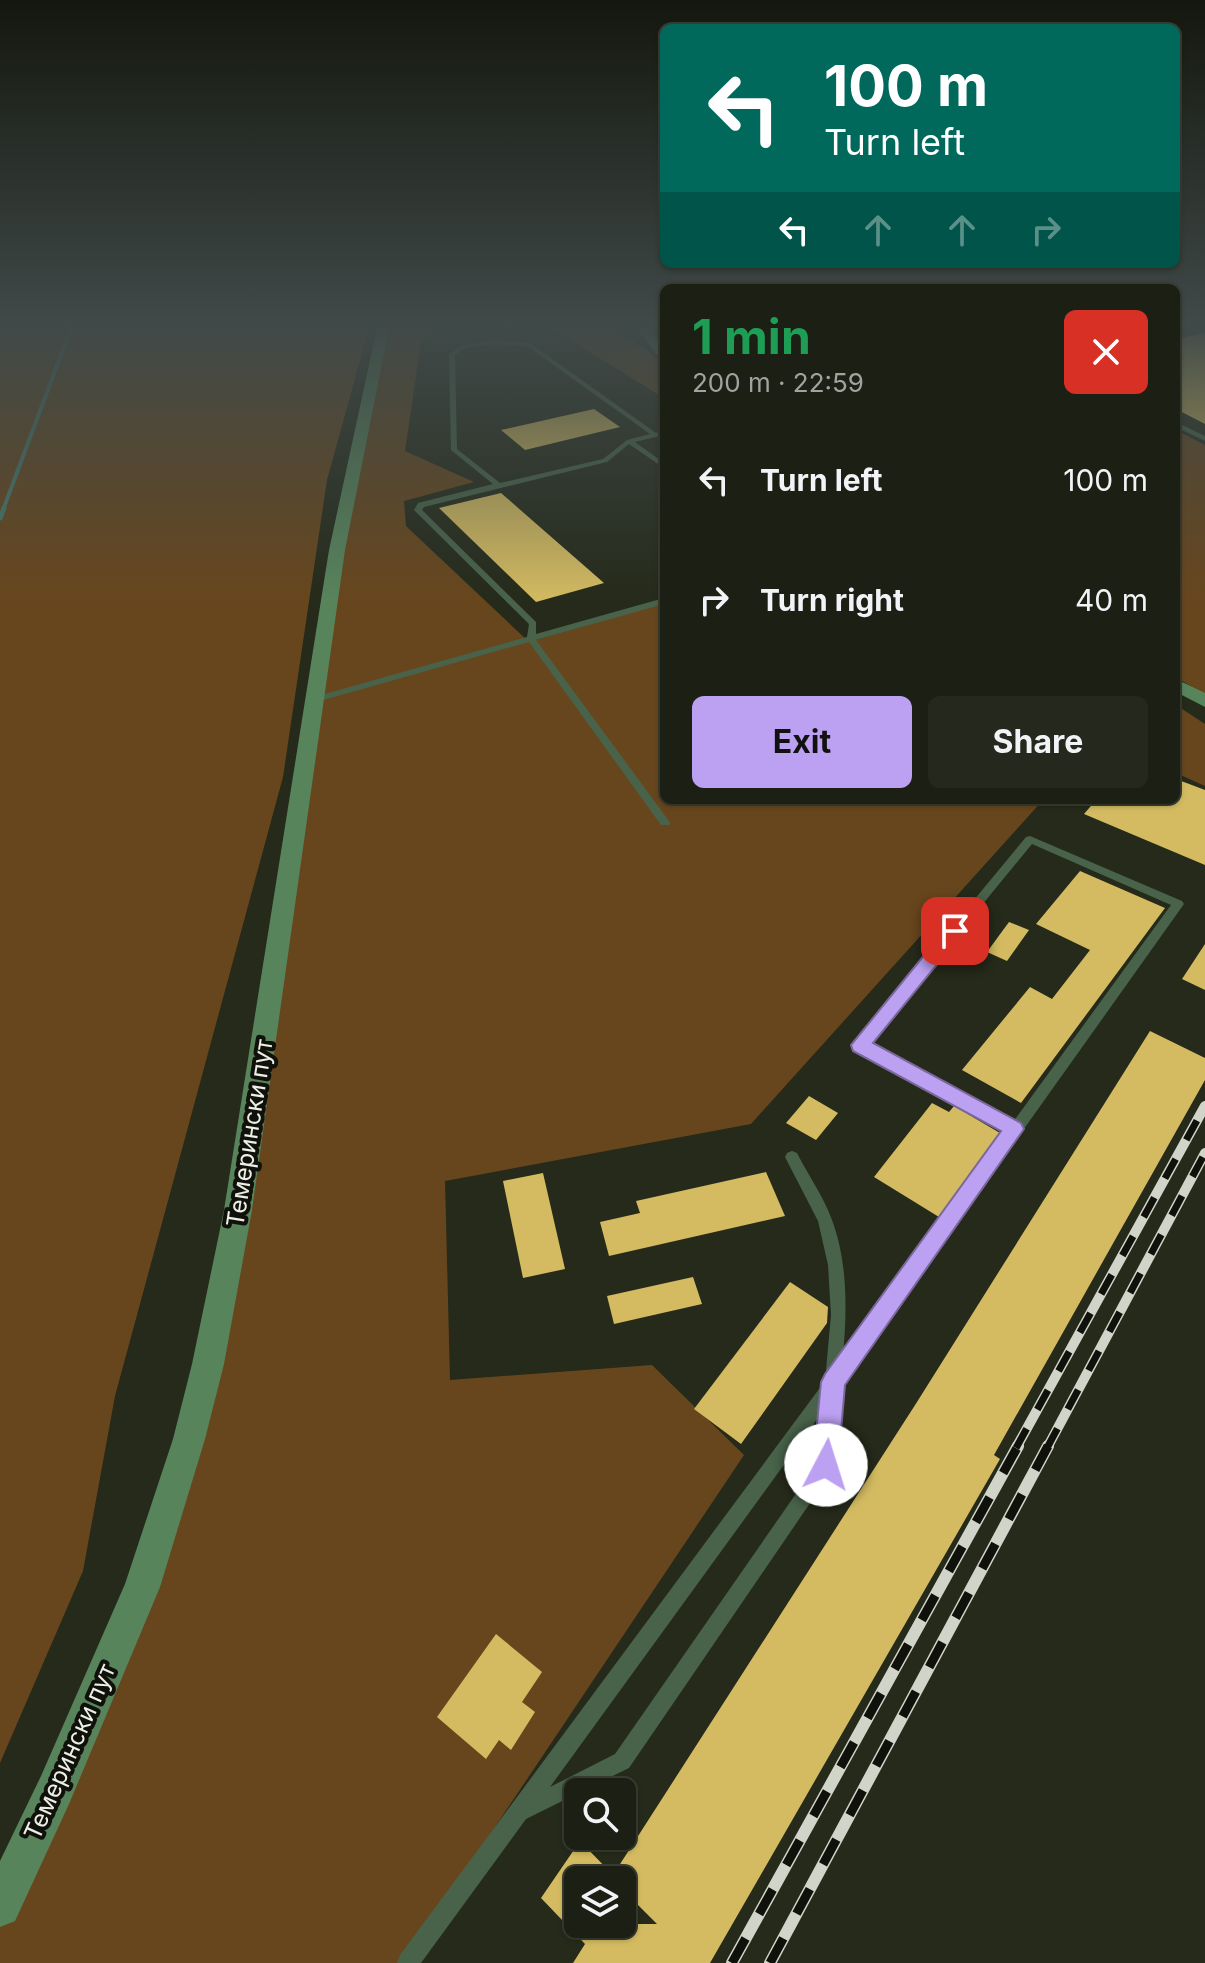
<!DOCTYPE html>
<html lang="en">
<head>
<meta charset="utf-8">
<style>
	body { margin:0; font-family:Inter,sans-serif; background:#25281d; color:#f1f3f6; height:100vh; display:flex; flex-direction:column; font-size:30px; white-space:nowrap }
	* { box-sizing:border-box; margin:0 }
	p { font-size:26px; color:#a0a3a0 }
	.icon { flex:none; width:44px; height:44px; fill:none; stroke:currentColor; stroke-width:2; stroke-linecap:round; stroke-linejoin:round }
	.map { position:relative; flex:1; overflow:hidden }
	.details { position:absolute; left:660px; top:284px; width:520px; height:520px; display:flex; flex-direction:column; background:#1c2014; border-radius:12px; box-shadow:0 2px 6px #0004,0 0 0 2px #3a3e34 }
	.details>* { flex:none }
	.banner { position:absolute; left:660px; top:24px; width:520px; height:244px; border-radius:12px; box-shadow:0 2px 6px #0004,0 0 0 2px #3a3e34; background:#00695c; color:#fff; overflow:hidden }
	.controls { position:absolute; left:564px; top:1778px; display:grid; gap:16px }
	.controls a { display:grid; place-items:center; width:72px; height:72px; border-radius:12px; background:#1c2014; box-shadow:0 2px 6px #0004,0 0 0 2px #3a3e34; font-size:40px }
	.pin { position:absolute; display:grid; place-items:center; width:68px; height:68px; color:#fff; margin:-34px; border-radius:16px; box-shadow:0 4px 12px #0006 }
	.me { position:absolute; width:88px; margin:-44px; rotate:5deg; stroke-linejoin:round; filter:drop-shadow(0 0 6px #0008) }
	.turn { display:flex; align-items:center; gap:28px; height:168px; padding:0 32px; font-size:36px }
	.turn .icon { width:104px; height:104px; stroke-width:2.5 }
	.turn b { display:block; font-size:56px; line-height:68px }
	.lanes { display:flex; align-items:center; height:76px; padding:0 32px; background:#0003; justify-content:center; gap:40px; direction:ltr }
	.lanes .off { opacity:.35 }
	.round { display:grid; place-items:center; flex:none; width:84px; height:84px; border-radius:12px; background:#25281d }
	.overview { display:flex; align-items:center; justify-content:space-between; height:136px; padding:0 32px }
	h1 { font-size:48px; font-weight:700; line-height:60px; color:#1e9e55 }
	.cta { display:flex; gap:16px; margin-top:auto; padding:16px 32px }
	.cta a { flex:1; height:92px; border-radius:12px; background:#bca0f2; color:#111; font-size:32px; font-weight:700; line-height:92px; text-align:center }
	.cta a+a { background:#25281d; color:#f1f3f6 }
	ul { padding:0; list-style:none }
	li { display:flex; align-items:center; gap:24px; height:120px; padding:0 32px }
	li div { flex:1 }
	li b { display:block; font-size:30px }
	li em { font-style:normal }
	.map>svg:first-child { display:block }
	.green { fill:#68461d }
	.lines { fill:none; stroke-linecap:round; stroke-linejoin:round }
	.stream-far1 { stroke:#47796c; stroke-width:4 }
	.stream { stroke:#47796c; stroke-width:5 }
	.building { fill:#d4bb61; fill-rule:evenodd }
	.lane { fill:#48634a; fill-rule:evenodd }
	.secondary { fill:#58845c; fill-rule:evenodd }
	.rail-far1-casing { stroke:#d1d4c9; stroke-width:10 }
	.rail-casing { stroke:#d1d4c9; stroke-width:12 }
	.rail-far1 { stroke:#0f110a; stroke-width:7; stroke-dasharray:22; stroke-linecap:butt }
	.rail { stroke:#0f110a; stroke-width:9; stroke-dasharray:28; stroke-linecap:butt }
	.route { fill:#bca0f2; stroke:#7a689d; stroke-width:2 }
	.labels { text-anchor:middle; stroke-width:8; stroke-linejoin:round; paint-order:stroke }
	.street-label { font-size:24px; fill:#ecefe5; stroke:#0f110a }
</style>
</head>
<body>
<div class="map">
<svg width="1205" height="1963" viewBox="0 0 1205 1963">
	<rect width="100%" height="100%" fill="#252a1a"/>
	<g class="green">
		<polygon points="0,328 369,328 327,480 283,777 115,1396 83,1571 0,1763"/>
		<polygon points="380,328 478,328 434,329 434,335 421,342 405,451 474,482 404,501 406,526 529,642 664,603 664,800 1043,800 751,1124 445,1181 450,1380 652,1365 744,1455 404,1963 0,1963 0,1891 133,1593 221,1293"/>
		<polygon points="551,328 609,328 640,345 664,364 664,398"/>
		<polygon points="1176,430 1205,445 1205,695 1176,677"/>
		<polygon points="1176,705 1205,724 1205,786 1176,773"/>
	</g>
	<g class="lines">
		<polyline class="stream-far1" points="3,510 71,328"/>
		<polyline class="stream" points="0,518 4,508"/>
	</g>
	<g class="building">
		<polygon points="1205,333 1205,424 1176,409 1176,339"/>
		<polygon points="594,409 620,427 525,450 501,430"/>
		<polygon points="501,493 604,583 536,602 439,508"/>
		<polygon points="1176,779 1205,790 1205,865 1084,814 1096,800 1176,800"/>
		<polygon points="1080,871 1165,908 1021,1103 962,1070 1030,987 1052,999 1090,950 1036,924"/>
		<polygon points="1009,922 1029,930 1007,961 987,952"/>
		<polygon points="1205,944 1205,990 1182,979"/>
		<path d="M1150,1031L1205,1058V1080L994,1455L1000,1459L710,1963H573L585,1944L541,1898L580,1841L613,1875L917,1402ZM578,1880H622V1889L657,1924H578Z"/>
		<polygon points="809,1096 838,1113 816,1140 786,1123"/>
		<polygon points="932,1103 949,1112 954,1106 1000,1133 939,1217 874,1177"/>
		<polygon points="766,1172 785,1216 609,1256 600,1222 640,1213 636,1201"/>
		<polygon points="543,1173 565,1269 523,1278 503,1181"/>
		<polygon points="693,1277 702,1304 614,1324 607,1296"/>
		<polygon points="790,1282 828,1307 827,1323 741,1444 694,1409"/>
		<polygon points="496,1634 542,1672 522,1702 535,1712 511,1750 499,1740 486,1759 437,1717"/>
	</g>
	<g class="lines">
		<g class="lane">
			<path d="M494,340L530,343L656,433L664,431V435L635,442L664,463V468L629,444L607,462L424,507L422,510L536,622V634L664,598V604L536,640L669,821L670,823L669,825H661L529,642L320,701L317,702L312,699L314,697L527,637L529,624L414,510L418,503L493,484L451,450L449,354L462,345ZM494,344L527,346L650,434L627,440L603,459L500,483L457,449L455,355L466,348Z"/>
			<polygon points="1176,422 1205,436 1205,441 1176,427"/>
			<path d="M1030,836L1182,901L1184,904L841,1386L834,1465L832,1471L629,1768L526,1819L421,1963H397L400,1955L825,1381L831,1315L828,1265L818,1221L785,1157L787,1153L792,1151L797,1153C808,1175 824,1197 832,1220C848,1263 847,1311 843,1356L1007,1131L856,1048L854,1045L1026,837ZM1032,844L1171,905L1013,1122L868,1044ZM823,1411L818,1462L615,1754L550,1787Z"/>
		</g>
		<g class="secondary">
			<polygon points="377,328 389,328 345,550 252,1210 224,1364 205,1439 160,1587 69,1804 15,1921 0,1927 0,1861 41,1776 125,1584 173,1439 192,1364 224,1210 329,550"/>
			<polygon points="637,328 649,328 664,348 664,360 660,359"/>
			<polygon points="1176,679 1205,693 1205,707 1176,692"/>
		</g>
		<g class="rail-far1-casing">
			<g id="rail-far1">
				<polyline points="1016,1448 1205,1106"/>
				<polyline points="1047,1448 1205,1153"/>
			</g>
		</g>
		<g class="rail-casing">
			<g id="rail">
				<polyline points="732,1963 1018,1446"/>
				<polyline points="770,1963 1048,1446"/>
			</g>
		</g>
		<use href="#rail-far1" class="rail-far1"/>
		<use href="#rail" class="rail"/>
	</g>
	<linearGradient id="sky" x2="0" y2="1"><stop stop-color="#14170e"/><stop offset="0.54" stop-color="#404a49"/><stop offset="1" stop-color="#404a49" stop-opacity="0"/></linearGradient>
	<rect width="1205" height="603" fill="url(#sky)"/>
	<polygon class="route" points="955,924 963,931 961,935 873,1043 1021,1123 1024,1129 845,1385 838,1465 835,1474 826,1477 817,1474 813,1465 821,1382 825,1374 1001,1131 853,1051 851,1045 948,926"/>
	<g class="labels">
		<g class="street-label">
			<text transform="translate(250 1133) rotate(-81)" y="8">Темерински пут</text>
			<text transform="translate(70 1752) rotate(-66)" y="8">Темерински пут</text>
		</g>
	</g>
</svg>
<div class="controls">
<a><svg class="icon" aria-label="search" viewBox="0 0 24 24"><circle cx="10" cy="10" r="6"/><path d="M15 15l6 6"/></svg></a>
<a><svg class="icon" aria-label="layers" viewBox="0 0 24 24"><path d="M12 4l9 5-9 5-9-5zM3 14l9 5 9-5"/></svg></a>
</div>
<div class="pin" style="left:955px;top:931px;background:#d93025"><svg class="icon" aria-label="arrive" viewBox="0 0 24 24"><path d="M6 21V4h12l-3 4 3 4H6"/></svg></div>
<svg class="me" style="left:826px;top:1465px" viewBox="-20 -20 40 40"><circle r="19" fill="#fff"/><path d="M0-13L10 11 0 6-10 11z" fill="#bca0f2"/></svg>
<div class="banner">
<div class="turn"><svg class="icon" aria-label="left" viewBox="0 0 24 24"><path d="M17 20v-9H6M10 6l-5 5 5 5"/></svg><div><b>100 m</b>Turn left</div></div>
<div class="lanes"><svg class="icon" aria-label="left" viewBox="0 0 24 24"><path d="M17 20v-9H6M10 6l-5 5 5 5"/></svg><svg class="icon off" aria-label="ahead" viewBox="0 0 24 24"><path d="M12 20V5M6 11l6-6 6 6"/></svg><svg class="icon off" aria-label="ahead" viewBox="0 0 24 24"><path d="M12 20V5M6 11l6-6 6 6"/></svg><svg class="icon off" aria-label="right" viewBox="0 0 24 24"><path d="M7 20v-9h11M14 6l5 5-5 5"/></svg></div>
</div>
<section class="details">
<div class="overview"><div><h1>1 min</h1><p>200 m · 22:59</p></div><a class="round" style="background:#d93025;color:#fff"><svg class="icon" aria-label="close" viewBox="0 0 24 24"><path d="M6 6l12 12M18 6L6 18"/></svg></a></div>
<ul>
<li><svg class="icon" aria-label="left" viewBox="0 0 24 24"><path d="M17 20v-9H6M10 6l-5 5 5 5"/></svg><div><b>Turn left</b></div><em>100 m</em></li>
<li><svg class="icon" aria-label="right" viewBox="0 0 24 24"><path d="M7 20v-9h11M14 6l5 5-5 5"/></svg><div><b>Turn right</b></div><em>40 m</em></li>
</ul>
<div class="cta"><a>Exit</a><a>Share</a></div>
</section>
</div>
</body>
</html>
